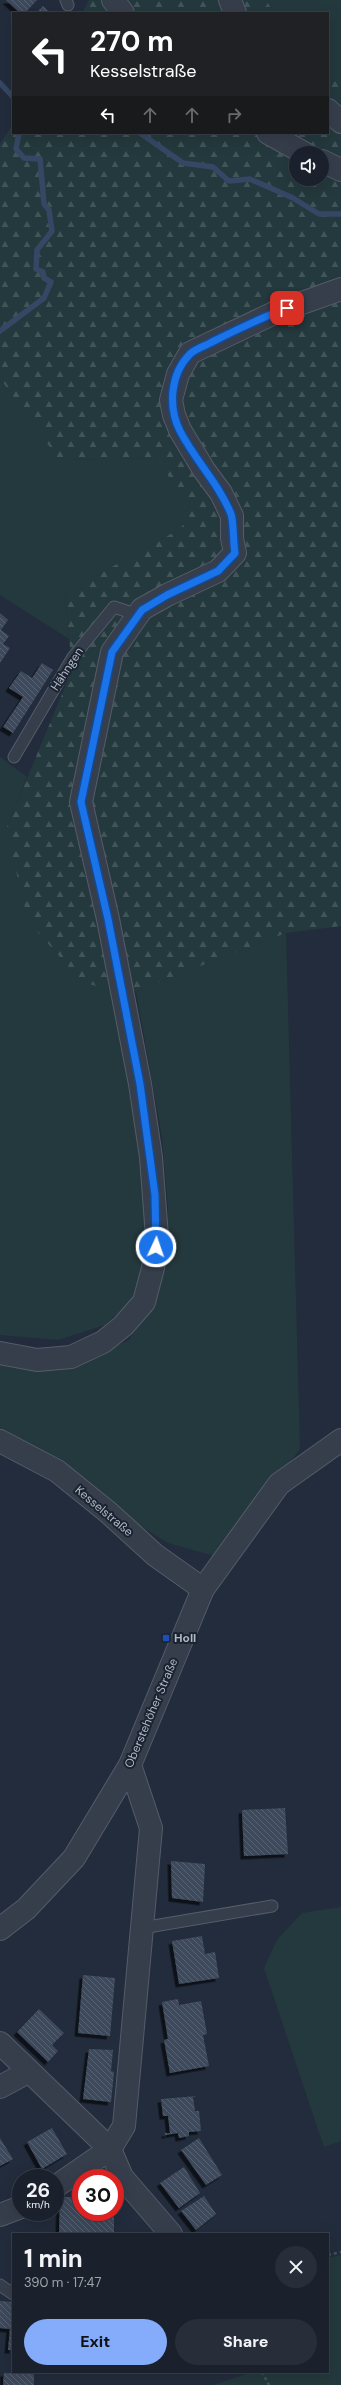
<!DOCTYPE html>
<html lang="en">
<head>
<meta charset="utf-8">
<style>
	body { margin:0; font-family:"DM Sans",sans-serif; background:#272e39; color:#f1f3f6; height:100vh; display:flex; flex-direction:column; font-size:15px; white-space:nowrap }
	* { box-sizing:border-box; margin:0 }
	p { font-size:13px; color:#9fa3aa }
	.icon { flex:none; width:22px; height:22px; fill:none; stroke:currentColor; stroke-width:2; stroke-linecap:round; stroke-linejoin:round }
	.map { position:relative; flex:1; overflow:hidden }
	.sheet { position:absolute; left:12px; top:2233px; width:317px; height:140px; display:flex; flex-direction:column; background:#1a212d; border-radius:0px; box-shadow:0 4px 16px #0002,0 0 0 1px #383e49 }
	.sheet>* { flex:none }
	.guide { position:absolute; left:12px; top:12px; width:317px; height:122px; border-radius:0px; box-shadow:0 4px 16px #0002,0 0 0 1px #383e49; background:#202124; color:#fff; overflow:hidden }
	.controls { position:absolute; left:289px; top:146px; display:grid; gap:8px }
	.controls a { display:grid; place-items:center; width:40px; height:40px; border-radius:50%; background:#1a212d; box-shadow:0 4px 16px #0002,0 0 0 1px #383e49; font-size:20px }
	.speed { position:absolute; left:12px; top:2169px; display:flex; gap:8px; font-size:20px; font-weight:700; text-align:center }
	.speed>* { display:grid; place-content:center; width:52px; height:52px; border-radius:50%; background:#1a212d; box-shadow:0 4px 16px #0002,0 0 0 1px #383e49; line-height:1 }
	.speed small { font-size:10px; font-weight:400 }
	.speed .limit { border:6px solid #d22; background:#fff; color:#111 }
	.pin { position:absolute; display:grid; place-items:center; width:34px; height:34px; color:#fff; margin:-17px; border-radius:8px; box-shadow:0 2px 6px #0006 }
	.me { position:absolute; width:44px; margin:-22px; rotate:3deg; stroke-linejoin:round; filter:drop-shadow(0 0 3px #0008) }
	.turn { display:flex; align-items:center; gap:14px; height:84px; padding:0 12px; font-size:18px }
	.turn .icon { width:52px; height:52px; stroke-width:2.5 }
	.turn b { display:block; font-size:28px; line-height:34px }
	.lanes { display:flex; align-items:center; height:38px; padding:0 12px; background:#0003; justify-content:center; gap:20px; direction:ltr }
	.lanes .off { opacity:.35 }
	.round { display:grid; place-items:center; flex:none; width:42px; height:42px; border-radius:21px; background:#272e39 }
	.summary { display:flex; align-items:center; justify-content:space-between; height:68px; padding:0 12px }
	h1 { font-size:24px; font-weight:800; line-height:30px }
	.button { display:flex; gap:8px; margin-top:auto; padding:8px 12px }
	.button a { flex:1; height:46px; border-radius:24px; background:#84acfa; color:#111; font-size:16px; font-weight:800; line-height:46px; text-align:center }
	.button a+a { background:#272e39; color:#f1f3f6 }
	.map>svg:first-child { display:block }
	.green { fill:#24393d }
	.forest { fill:url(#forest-firs); fill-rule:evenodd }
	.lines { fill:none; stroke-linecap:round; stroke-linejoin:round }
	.stream { stroke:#354764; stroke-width:5.5 }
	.building { fill:url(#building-back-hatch); filter:url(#shadow) }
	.service-casing { stroke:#545c6a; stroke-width:13 }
	.minor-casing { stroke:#545c6a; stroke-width:24 }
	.tertiary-casing { stroke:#545c6a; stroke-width:24 }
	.path { stroke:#42565a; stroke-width:2.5; stroke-dasharray:3 3; stroke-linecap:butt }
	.service { stroke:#363e4c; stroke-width:11 }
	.minor { stroke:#363e4c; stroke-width:22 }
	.tertiary { stroke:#363e4c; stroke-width:22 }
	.route-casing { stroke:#114b97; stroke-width:10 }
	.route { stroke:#1a73e8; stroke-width:7 }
	.transit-dot { fill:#1a4fb4; stroke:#1b2331; stroke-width:1.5 }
	.labels { text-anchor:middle; stroke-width:4; stroke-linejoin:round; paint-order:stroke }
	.street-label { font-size:12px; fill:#b1b9c8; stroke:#1b2331 }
	.poi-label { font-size:12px; font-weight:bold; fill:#b1b9c8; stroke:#1b2331; text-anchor:start }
</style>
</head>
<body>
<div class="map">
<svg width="341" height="2385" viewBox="0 0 341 2385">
	<defs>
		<pattern id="forest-firs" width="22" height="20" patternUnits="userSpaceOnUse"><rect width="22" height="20" fill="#24393d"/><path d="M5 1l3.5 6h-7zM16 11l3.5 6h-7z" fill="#415458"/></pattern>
		<pattern id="building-back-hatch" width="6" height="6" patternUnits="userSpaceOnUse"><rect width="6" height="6" fill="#3e4a5b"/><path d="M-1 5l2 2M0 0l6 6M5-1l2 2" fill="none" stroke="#586271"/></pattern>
		<filter id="shadow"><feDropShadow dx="-3.5" dy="3.5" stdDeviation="0" flood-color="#0009"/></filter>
	</defs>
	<rect width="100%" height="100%" fill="#222c3c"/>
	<g class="green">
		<polygon points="266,0 341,0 341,66 328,86 328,13 274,13"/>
		<polygon points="2,380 59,460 157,458 176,488 191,518 178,530 65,593 69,639 0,595 0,382"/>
		<polygon points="0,757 27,777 6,829 114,991 141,1162 147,1236 142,1270 132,1301 105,1325 58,1340 0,1335"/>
		<polygon points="286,933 300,1449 218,1557 168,1543 0,1439 0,1355 58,1365 128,1341 154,1301 166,1252 168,1208 162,1137 136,991"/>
		<polygon points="341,1907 341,2141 324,2147 264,1968 277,1940 302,1913"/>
		<polygon points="341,2255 341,2385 213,2385 253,2372 328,2372 328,2258"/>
	</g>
	<g class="forest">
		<polygon points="89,0 266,0 274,13 82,13"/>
		<path d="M341,66V926L286,933L136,991H114L82,982L28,921L6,829L72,670L65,593L178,530L190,518L176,488L157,458L59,460L2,381L0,382V144L13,124V133H328V86ZM296,153H322V179H296Z"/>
	</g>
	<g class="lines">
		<g class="stream">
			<polyline points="0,83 13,97"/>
			<polyline points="140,133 183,163 213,167 229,181 250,179 293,198 319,214 341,214"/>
			<polyline points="0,331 44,298 51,282 44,278 43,272 36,269 37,250 52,231 49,210 44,204 40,159 24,158 16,149 19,133"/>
		</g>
	</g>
	<g class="building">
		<polygon points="6,0 37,0 25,13 20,13"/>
		<polygon points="43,6 50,13 36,13"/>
		<polygon points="0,613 8,620 1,630 9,636 3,644 10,648 0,663"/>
		<polygon points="42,663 53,670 13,733 3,727 23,697 9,688 21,671 32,678"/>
		<polygon points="285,1808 288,1854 244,1856 242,1810"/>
		<polygon points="171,1861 205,1864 203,1902 172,1898"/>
		<polygon points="202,1936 205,1954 215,1952 219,1978 179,1984 172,1941"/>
		<polygon points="83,1975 115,1978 110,2036 78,2033"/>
		<polygon points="178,1999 179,2005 201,2001 207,2034 203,2035 209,2066 170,2073 164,2040 168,2039 162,2002"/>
		<polygon points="39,2009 64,2033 52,2045 58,2051 48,2062 17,2032"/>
		<polygon points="89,2049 113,2050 111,2071 114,2072 111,2102 83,2099"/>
		<polygon points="197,2096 193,2097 195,2111 199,2111 201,2131 189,2132 189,2136 179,2138 178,2133 165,2135 165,2133 170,2133 168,2116 163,2116 161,2099"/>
		<polygon points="52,2128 67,2154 42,2169 27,2142"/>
		<polygon points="0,2138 13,2159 0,2166"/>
		<polygon points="199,2138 222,2175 206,2185 181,2150"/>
		<polygon points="184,2167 200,2193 179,2208 160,2183"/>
		<polygon points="204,2196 216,2214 196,2230 181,2211"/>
		<polygon points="60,2197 81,2197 81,2212 114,2212 114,2233 59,2234"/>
		<polygon points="0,2301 13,2302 13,2350 8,2350 10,2329 0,2328"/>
		<polygon points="4,2373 34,2374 34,2385 3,2385"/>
	</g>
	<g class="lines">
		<g class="service-casing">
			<g id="service">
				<polyline points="66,0 68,5"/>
				<polyline points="14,757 73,657 114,607 138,615"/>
				<polyline points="142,1928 272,1906"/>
				<polyline points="0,2285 13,2294"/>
			</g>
		</g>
		<g class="minor-casing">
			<g id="minor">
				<polyline points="113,0 123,13"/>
				<polyline points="230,0 235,13"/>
				<polyline points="328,110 341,122"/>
				<polyline points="268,133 304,153"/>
				<polyline points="322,161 341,170"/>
				<polyline points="0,1353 37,1360 71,1357 103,1342 123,1326 144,1302 153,1268 157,1237 151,1157 140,1084 108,919 81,802 112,652 142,609 167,595 218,571 235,553 232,538 232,516 221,493 204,470 180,430 174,415 171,400 178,374 190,353 274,313 341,289"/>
				<polyline points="0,1441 57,1471 109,1513 155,1555 203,1589"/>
				<polyline points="0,2043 110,2149 124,2126 151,1828 130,1765"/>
				<polyline points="0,2087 28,2072"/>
				<polyline points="55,2187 110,2149 122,2177 171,2234"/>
				<polyline points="0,2215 21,2207"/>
			</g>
		</g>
		<g class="tertiary-casing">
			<polyline id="tertiary" points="0,1929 26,1909 74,1858 130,1765 203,1589 279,1484 341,1440"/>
		</g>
		<g class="path">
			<polyline points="328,2255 341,2252"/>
			<polyline points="262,2372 269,2385"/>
		</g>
		<use href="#service" class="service"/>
		<use href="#minor" class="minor"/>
		<use href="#tertiary" class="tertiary"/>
	</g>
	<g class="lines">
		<g class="route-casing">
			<path id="route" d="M156,1247L155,1195L140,1084L108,919L81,802L112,652L142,610L167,595L218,571L235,553C233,543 234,522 231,514C219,484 195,460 180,431C168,407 170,374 190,354C195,349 205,346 212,342C236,330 261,318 287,308"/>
		</g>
		<use href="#route" class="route"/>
	</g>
	<rect class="transit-dot" x="162" y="1634" width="8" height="8" rx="2"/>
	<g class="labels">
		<g class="street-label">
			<text transform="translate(67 669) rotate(-57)" y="4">Hähngen</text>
			<text transform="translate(104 1511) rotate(40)" y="4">Kesselstraße</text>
			<text transform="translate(151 1713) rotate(-67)" y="4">Oberstehöher Straße</text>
		</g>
		<g class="poi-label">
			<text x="174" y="1642">Holl</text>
		</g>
	</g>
</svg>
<div class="controls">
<a><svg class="icon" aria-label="sound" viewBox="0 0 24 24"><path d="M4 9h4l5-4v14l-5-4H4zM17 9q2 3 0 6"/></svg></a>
</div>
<div class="speed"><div>26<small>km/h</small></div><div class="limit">30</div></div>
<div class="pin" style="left:287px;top:308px;background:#d93025"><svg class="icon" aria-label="arrive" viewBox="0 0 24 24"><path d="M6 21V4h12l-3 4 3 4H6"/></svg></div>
<svg class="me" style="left:156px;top:1247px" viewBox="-20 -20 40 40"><circle r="17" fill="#1a73e8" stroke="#fff" stroke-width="3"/><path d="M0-11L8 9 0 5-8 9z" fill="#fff"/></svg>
<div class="guide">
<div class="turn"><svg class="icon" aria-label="left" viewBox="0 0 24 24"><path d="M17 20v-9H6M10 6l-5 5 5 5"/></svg><div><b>270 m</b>Kesselstraße</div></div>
<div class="lanes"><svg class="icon" aria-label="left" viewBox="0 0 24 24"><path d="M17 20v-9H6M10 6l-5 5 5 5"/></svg><svg class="icon off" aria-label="ahead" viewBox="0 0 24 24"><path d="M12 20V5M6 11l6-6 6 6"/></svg><svg class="icon off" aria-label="ahead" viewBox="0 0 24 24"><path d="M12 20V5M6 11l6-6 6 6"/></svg><svg class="icon off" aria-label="right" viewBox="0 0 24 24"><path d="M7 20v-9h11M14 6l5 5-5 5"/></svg></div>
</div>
<section class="sheet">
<div class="summary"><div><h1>1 min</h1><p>390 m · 17:47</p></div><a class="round"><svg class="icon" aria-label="close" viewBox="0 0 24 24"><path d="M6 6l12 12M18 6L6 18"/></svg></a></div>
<div class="button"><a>Exit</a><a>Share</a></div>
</section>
</div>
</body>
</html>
